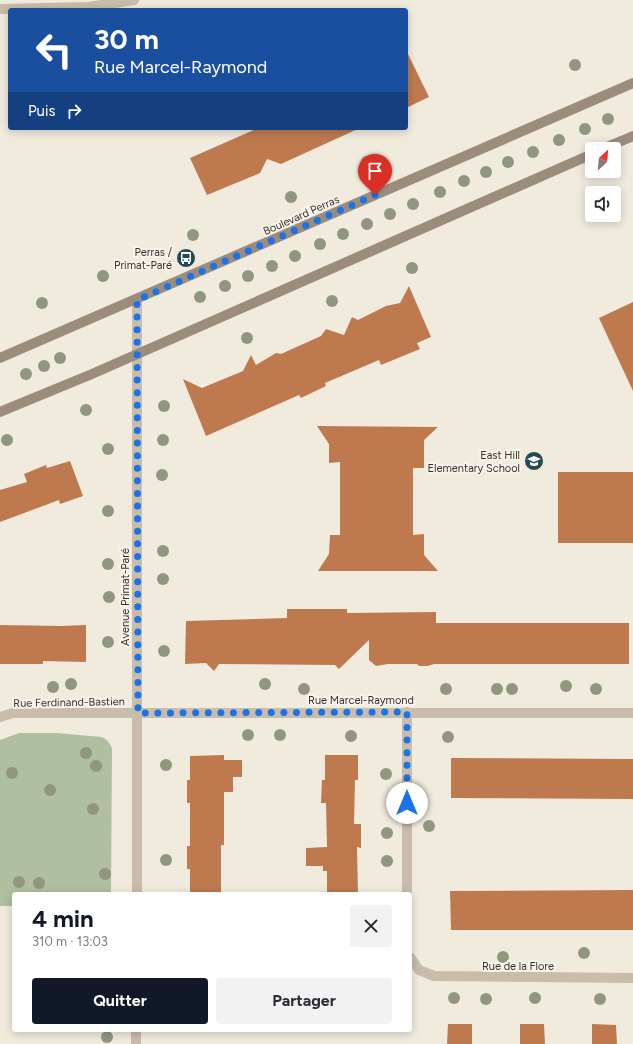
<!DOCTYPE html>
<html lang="fr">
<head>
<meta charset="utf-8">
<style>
	body { margin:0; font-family:Figtree,sans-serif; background:#f2f2f3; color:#2b2b33; height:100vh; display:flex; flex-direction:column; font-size:15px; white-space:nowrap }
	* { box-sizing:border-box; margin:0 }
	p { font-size:13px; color:#7c7c81 }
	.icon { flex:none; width:22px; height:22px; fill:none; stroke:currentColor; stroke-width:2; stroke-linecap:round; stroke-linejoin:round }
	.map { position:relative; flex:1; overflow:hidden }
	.drawer { position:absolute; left:12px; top:892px; width:400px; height:140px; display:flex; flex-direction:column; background:#fff; border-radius:4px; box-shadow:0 2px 10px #0003 }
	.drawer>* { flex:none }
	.guide { position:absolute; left:8px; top:8px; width:400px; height:122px; border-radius:4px; box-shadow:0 2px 10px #0003; background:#1a4fa0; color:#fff; overflow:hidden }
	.needle { width:26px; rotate:26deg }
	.tools { position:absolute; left:585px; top:142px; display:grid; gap:8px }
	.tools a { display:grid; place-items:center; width:36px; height:36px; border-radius:4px; background:#fff; box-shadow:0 2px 10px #0003; font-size:20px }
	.pin { position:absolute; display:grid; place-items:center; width:34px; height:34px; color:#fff; margin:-41px -17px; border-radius:50% 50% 50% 0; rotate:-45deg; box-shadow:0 0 4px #0007 }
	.pin .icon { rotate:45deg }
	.me { position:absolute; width:44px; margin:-22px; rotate:0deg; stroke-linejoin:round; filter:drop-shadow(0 0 3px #0008) }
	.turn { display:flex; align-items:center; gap:14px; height:84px; padding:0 20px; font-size:18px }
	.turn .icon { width:52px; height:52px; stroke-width:2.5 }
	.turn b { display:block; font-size:28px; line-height:34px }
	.then { display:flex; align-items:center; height:38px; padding:0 20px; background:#0003; gap:8px; font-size:15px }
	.round { display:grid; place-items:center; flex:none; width:42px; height:42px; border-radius:4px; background:#f2f2f3 }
	.head { display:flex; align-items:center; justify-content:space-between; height:68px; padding:0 20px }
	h1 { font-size:24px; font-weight:700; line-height:30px; color:#111827 }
	.cta { display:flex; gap:8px; margin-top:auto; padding:8px 20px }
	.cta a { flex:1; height:46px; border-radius:4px; background:#111827; color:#fff; font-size:16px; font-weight:700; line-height:46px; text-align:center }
	.cta a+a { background:#f2f2f3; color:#2b2b33 }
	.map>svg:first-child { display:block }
	.green { fill:#b0bf9f }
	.building { fill:#be794f }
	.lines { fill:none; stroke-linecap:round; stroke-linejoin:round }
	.street { stroke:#c9bcab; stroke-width:10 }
	.secondary { stroke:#9c8c7c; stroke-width:10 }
	.tree { fill:#90977e }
	.route { stroke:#1a73e8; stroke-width:7; stroke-dasharray:0 12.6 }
	.labels { text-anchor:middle; stroke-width:4; stroke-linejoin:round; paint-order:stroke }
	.street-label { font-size:11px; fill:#37302a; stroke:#f9f4eb }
	.poi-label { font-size:11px; fill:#37302a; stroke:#f9f4eb; text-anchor:end }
</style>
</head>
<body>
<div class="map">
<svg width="633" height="1044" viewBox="0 0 633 1044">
	<rect width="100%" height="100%" fill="#f1ebde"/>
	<path class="green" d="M19,733H57L101,737C107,739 109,742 112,748L111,894H14V906H0V740Z"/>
	<g class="building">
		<polygon points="406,50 429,97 406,108"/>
		<polygon points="258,128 360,128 281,164 267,159 260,173 207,195 190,158"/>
		<polygon points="409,286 431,337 417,343 420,349 381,365 379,360 325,383 326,386 301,398 299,395 206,436 183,379 202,388 243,371 251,355 256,365 276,353 281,354 321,336 326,329 344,335 352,317 358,320 386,306 400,303"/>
		<polygon points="633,302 633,391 599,318"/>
		<polygon points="317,426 438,427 424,440 424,468 413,468 413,535 424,534 424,555 438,571 318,571 329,554 330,535 340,535 340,462 329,463 329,444"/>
		<polygon points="70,461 83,496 60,504 59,500 0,522 0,490 27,482 24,474 46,465 47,468"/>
		<rect x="558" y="472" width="75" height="71"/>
		<polygon points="287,609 347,609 347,613 436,612 436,623 629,623 629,664 434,664 428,666 419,666 417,664 388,664 376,666 369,660 369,640 339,669 335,665 219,664 214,671 206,663 185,664 186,621 287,618"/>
		<polygon points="0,625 61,626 86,625 86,662 43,661 43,664 0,664"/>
		<polygon points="224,755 224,760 242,760 242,777 233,777 233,792 224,792 224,845 221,845 221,894 190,894 190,869 187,869 187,846 190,846 190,803 187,803 187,780 190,780 190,756"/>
		<polygon points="325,755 358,755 358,780 355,780 354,824 361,824 361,848 357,847 358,894 327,894 327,871 323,871 323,866 306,866 306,848 327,847 326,803 321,803 322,780 325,780"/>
		<polygon points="451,758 633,759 633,799 451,798"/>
		<polygon points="633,890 633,930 451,930 450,891"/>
		<polygon points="448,1024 472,1024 472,1044 447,1044"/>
		<polygon points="520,1024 544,1024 545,1044 520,1044"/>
		<polygon points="592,1024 616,1025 617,1044 592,1044"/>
	</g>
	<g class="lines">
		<g class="street">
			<polyline points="0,9 88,7 134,0"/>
			<polyline points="407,712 407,894"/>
			<polyline points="0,717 13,713 633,713"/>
			<polyline points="137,894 137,300"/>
			<polyline points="410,957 419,970 434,976 633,978"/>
			<polyline points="136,1044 136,1030"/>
		</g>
		<g class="secondary">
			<polyline points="602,149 633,136"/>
			<polyline points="0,358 633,83"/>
			<polyline points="0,412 92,374 592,154"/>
		</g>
	</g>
	<g class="tree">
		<circle cx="575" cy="65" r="6"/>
		<circle cx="608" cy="119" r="6"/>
		<circle cx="585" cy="129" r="6"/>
		<circle cx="559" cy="140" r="6"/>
		<circle cx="533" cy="152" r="6"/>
		<circle cx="367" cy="162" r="6"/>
		<circle cx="508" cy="162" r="6"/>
		<circle cx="486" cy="172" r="6"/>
		<circle cx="464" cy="181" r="6"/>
		<circle cx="440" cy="192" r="6"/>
		<circle cx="291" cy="197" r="6"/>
		<circle cx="413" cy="204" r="6"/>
		<circle cx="390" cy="214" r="6"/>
		<circle cx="367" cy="224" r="6"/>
		<circle cx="343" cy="234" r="6"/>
		<circle cx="193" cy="235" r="6"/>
		<circle cx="320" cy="244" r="6"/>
		<circle cx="295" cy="256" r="6"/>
		<circle cx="272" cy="266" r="6"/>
		<circle cx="412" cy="268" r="6"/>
		<circle cx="103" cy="276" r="6"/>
		<circle cx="248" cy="276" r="6"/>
		<circle cx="225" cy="286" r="6"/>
		<circle cx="200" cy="297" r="6"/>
		<circle cx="332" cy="301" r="6"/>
		<circle cx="42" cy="303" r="6"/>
		<circle cx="247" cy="338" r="6"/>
		<circle cx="60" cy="358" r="6"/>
		<circle cx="44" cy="366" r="6"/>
		<circle cx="26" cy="374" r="6"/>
		<circle cx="164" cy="406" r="6"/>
		<circle cx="86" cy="410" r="6"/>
		<circle cx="7" cy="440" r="6"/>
		<circle cx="163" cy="440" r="6"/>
		<circle cx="108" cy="449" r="6"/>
		<circle cx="162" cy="475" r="6"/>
		<circle cx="108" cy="511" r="6"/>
		<circle cx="163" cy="551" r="6"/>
		<circle cx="108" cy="564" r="6"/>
		<circle cx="163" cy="579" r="6"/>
		<circle cx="109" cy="597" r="6"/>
		<circle cx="108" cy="642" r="6"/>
		<circle cx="164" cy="651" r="6"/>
		<circle cx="71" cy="684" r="6"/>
		<circle cx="265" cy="684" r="6"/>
		<circle cx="566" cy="686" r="6"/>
		<circle cx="53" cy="687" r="6"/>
		<circle cx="304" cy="689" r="6"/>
		<circle cx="446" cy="689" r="6"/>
		<circle cx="497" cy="689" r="6"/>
		<circle cx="512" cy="689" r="6"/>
		<circle cx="596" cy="689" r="6"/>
		<circle cx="248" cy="735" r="6"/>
		<circle cx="280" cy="735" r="6"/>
		<circle cx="351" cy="736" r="6"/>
		<circle cx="448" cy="737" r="6"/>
		<circle cx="86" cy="753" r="6"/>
		<circle cx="166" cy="765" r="6"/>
		<circle cx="96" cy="766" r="6"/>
		<circle cx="12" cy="773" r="6"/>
		<circle cx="386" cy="774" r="6"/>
		<circle cx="50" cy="790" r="6"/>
		<circle cx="93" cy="809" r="6"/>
		<circle cx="429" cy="826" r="6"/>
		<circle cx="387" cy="833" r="6"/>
		<circle cx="166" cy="860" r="6"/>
		<circle cx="387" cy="861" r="6"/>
		<circle cx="105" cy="874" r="6"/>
		<circle cx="19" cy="882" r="6"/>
		<circle cx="39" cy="883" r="6"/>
		<circle cx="584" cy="953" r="6"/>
		<circle cx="503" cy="957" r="6"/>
		<circle cx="454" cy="998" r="6"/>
		<circle cx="535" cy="998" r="6"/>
		<circle cx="486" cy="999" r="6"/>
		<circle cx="600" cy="999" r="6"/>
		<circle cx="107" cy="1037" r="6"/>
	</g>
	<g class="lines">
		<polyline class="route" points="375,195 137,300 138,713 407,712 407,803"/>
	</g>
	<defs>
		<g id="bus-disc" transform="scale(1)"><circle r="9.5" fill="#224b56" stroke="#f9f4eb"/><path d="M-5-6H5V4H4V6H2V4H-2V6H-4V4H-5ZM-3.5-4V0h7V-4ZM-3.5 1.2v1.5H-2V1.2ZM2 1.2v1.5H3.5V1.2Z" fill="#fff"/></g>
		<g id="school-disc" transform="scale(1)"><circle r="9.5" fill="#224b56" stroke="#f9f4eb"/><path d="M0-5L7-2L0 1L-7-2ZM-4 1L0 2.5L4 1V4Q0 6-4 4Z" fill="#fff"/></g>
	</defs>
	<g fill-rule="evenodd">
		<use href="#bus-disc" x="186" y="258"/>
		<use href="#school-disc" x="534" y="461"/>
	</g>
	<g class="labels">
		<g class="street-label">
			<text transform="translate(301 215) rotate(-24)" y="4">Boulevard Perras</text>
			<text transform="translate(125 597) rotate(-90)" y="4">Avenue Primat-Paré</text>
			<text x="361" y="704">Rue Marcel-Raymond</text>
			<text transform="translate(69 702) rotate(-1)" y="4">Rue Ferdinand-Bastien</text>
			<text x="518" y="970">Rue de la Flore</text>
		</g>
		<g class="poi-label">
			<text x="172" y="256">Perras /<tspan x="172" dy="13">Primat-Paré</tspan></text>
			<text x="520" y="459">East Hill<tspan x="520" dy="13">Elementary School</tspan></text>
		</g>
	</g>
</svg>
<div class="tools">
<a><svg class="needle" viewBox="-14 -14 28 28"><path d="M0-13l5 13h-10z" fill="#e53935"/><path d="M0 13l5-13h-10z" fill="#7c7c81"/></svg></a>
<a><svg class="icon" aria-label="sound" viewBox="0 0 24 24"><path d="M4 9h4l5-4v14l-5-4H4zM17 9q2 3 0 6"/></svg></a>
</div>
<div class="pin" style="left:375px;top:195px;background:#d93025"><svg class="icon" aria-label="arrive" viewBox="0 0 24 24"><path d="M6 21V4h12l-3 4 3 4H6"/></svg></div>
<svg class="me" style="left:407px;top:803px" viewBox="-20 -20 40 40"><circle r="19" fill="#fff"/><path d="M0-13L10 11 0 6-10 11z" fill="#1a73e8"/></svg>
<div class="guide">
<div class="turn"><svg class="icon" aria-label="left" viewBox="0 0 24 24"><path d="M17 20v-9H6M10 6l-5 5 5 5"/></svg><div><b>30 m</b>Rue Marcel-Raymond</div></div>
<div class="then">Puis<svg class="icon" aria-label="right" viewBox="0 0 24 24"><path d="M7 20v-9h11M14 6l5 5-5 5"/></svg></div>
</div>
<section class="drawer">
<div class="head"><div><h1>4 min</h1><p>310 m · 13:03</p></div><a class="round"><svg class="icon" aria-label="close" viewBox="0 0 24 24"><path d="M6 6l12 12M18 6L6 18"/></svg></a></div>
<div class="cta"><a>Quitter</a><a>Partager</a></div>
</section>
</div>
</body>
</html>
